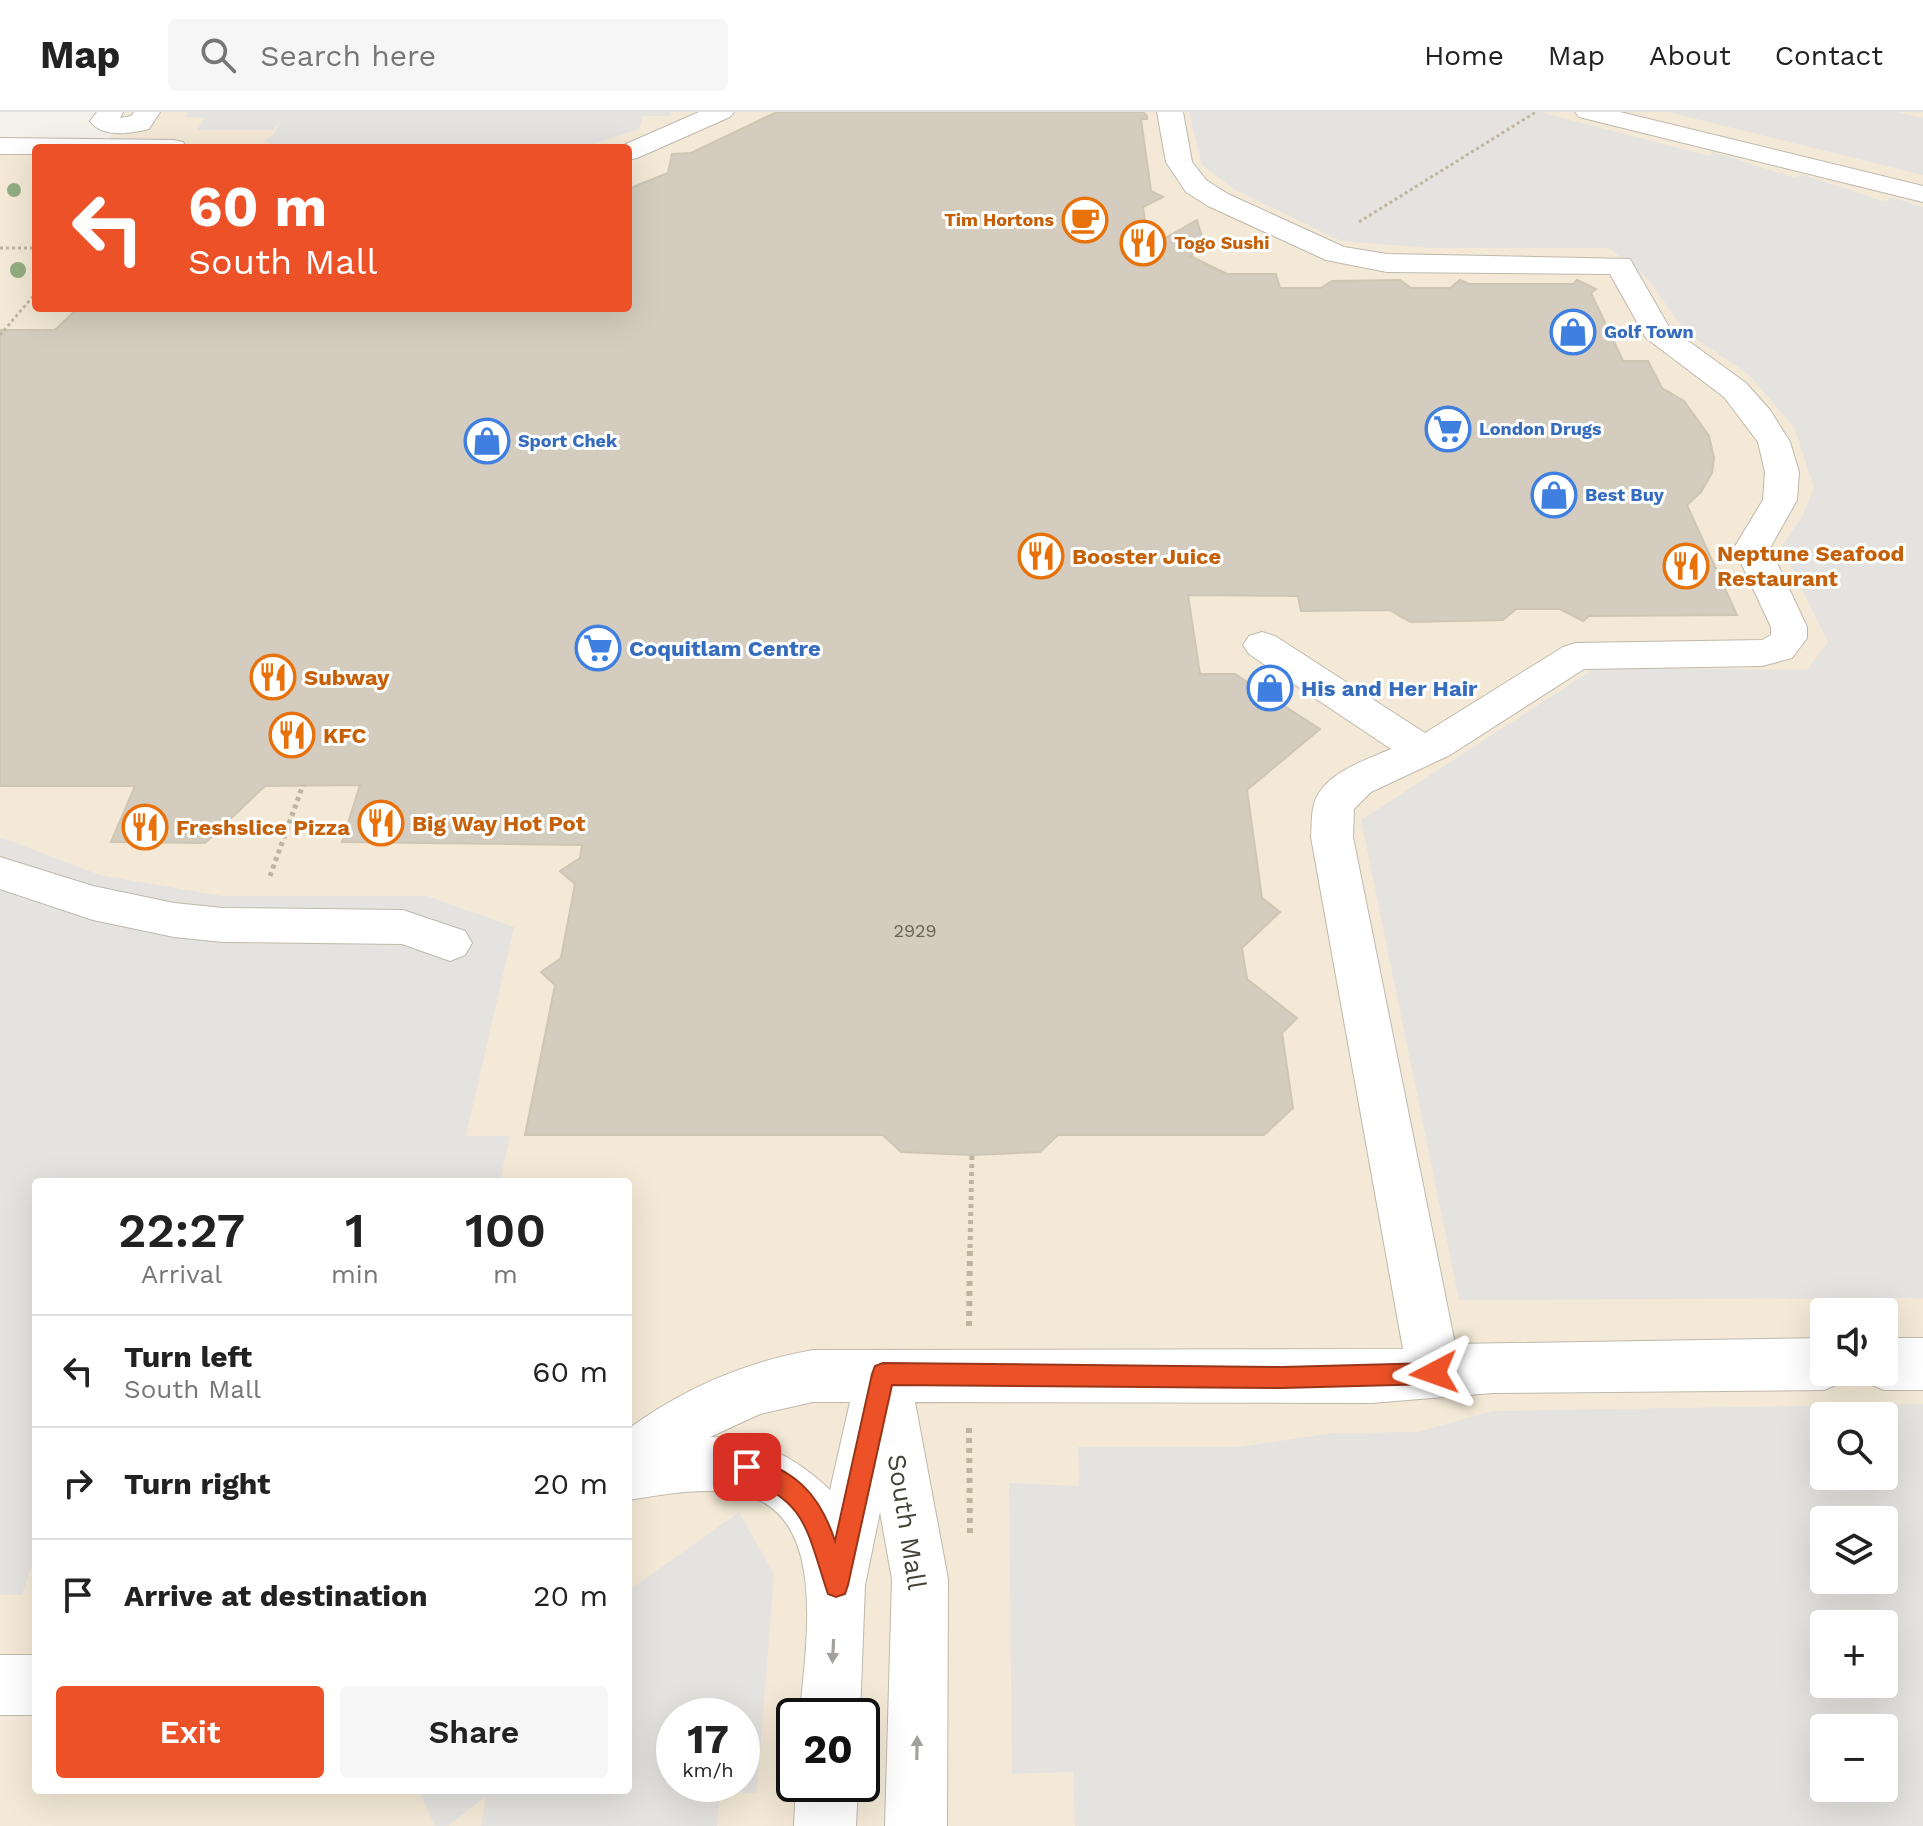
<!DOCTYPE html>
<html lang="en">
<head>
<meta charset="utf-8">
<style>
	body { margin:0; font-family:"Work Sans",sans-serif; background:#f6f6f6; color:#222; height:100vh; display:flex; flex-direction:column; font-size:30px; white-space:nowrap }
	* { box-sizing:border-box; margin:0 }
	p { font-size:26px; color:#767676 }
	.icon { flex:none; width:44px; height:44px; fill:none; stroke:currentColor; stroke-width:2; stroke-linecap:round; stroke-linejoin:round }
	.map { position:relative; flex:1; overflow:hidden }
	.drawer { position:absolute; left:32px; top:1066px; width:600px; height:616px; display:flex; flex-direction:column; background:#fff; border-radius:8px; box-shadow:0 8px 32px #0002 }
	.drawer>* { flex:none }
	.guide { position:absolute; left:32px; top:32px; width:600px; height:168px; border-radius:8px; box-shadow:0 8px 32px #0002; background:#ec5127; color:#fff; overflow:hidden }
	.controls { position:absolute; left:1810px; top:1186px; display:grid; gap:16px }
	.controls a { display:grid; place-items:center; width:88px; height:88px; border-radius:8px; background:#fff; box-shadow:0 8px 32px #0002; font-size:40px }
	.speed { position:absolute; left:656px; top:1586px; display:flex; gap:16px; font-size:40px; font-weight:700; text-align:center }
	.speed>* { display:grid; place-content:center; width:104px; height:104px; border-radius:50%; background:#fff; box-shadow:0 8px 32px #0002; line-height:1 }
	.speed small { font-size:20px; font-weight:400 }
	.speed .limit { border:4px solid #111; border-radius:12px; background:#fff; color:#111 }
	.pin { position:absolute; display:grid; place-items:center; width:68px; height:68px; color:#fff; margin:-34px; border-radius:16px; box-shadow:0 4px 12px #0006 }
	.me { position:absolute; width:88px; margin:-44px; rotate:266deg; stroke-linejoin:round; filter:drop-shadow(0 0 6px #0008) }
	.turn { display:flex; align-items:center; gap:28px; height:168px; padding:0 24px; font-size:36px }
	.turn .icon { width:104px; height:104px; stroke-width:2.5 }
	.turn b { display:block; font-size:56px; line-height:68px }
	.eta { display:flex; justify-content:space-evenly; align-items:center; height:136px; text-align:center }
	.eta b { font-size:48px; font-weight:600; line-height:56px }
	.button { display:flex; gap:16px; margin-top:auto; padding:16px 24px }
	.button a { flex:1; height:92px; border-radius:8px; background:#ec5127; color:#fff; font-size:32px; font-weight:600; line-height:92px; text-align:center }
	.button a+a { background:#f6f6f6; color:#222 }
	ul { padding:0; list-style:none }
	li { display:flex; align-items:center; gap:24px; height:112px; padding:0 24px; border-top:2px solid #e0e0e0 }
	li div { flex:1 }
	li b { display:block; font-size:30px }
	li em { font-style:normal }
	header { display:flex; align-items:center; gap:48px; box-sizing:border-box; height:112px; padding:0 40px; background:#fff; border-bottom:2px solid #e0e0e0 }
	header strong { font-size:38px }
	nav { display:flex; gap:44px; margin-inline-start:auto; font-size:28px }
	.search { width:560px; height:72px; background:#f6f6f6; display:flex; align-items:center; gap:20px; box-sizing:border-box; padding:0 28px; border-radius:8px; color:#767676; font-size:30px }
	.map>svg:first-child { display:block }
	.commercial { fill:#f4e9d6; fill-rule:evenodd }
	.parking { fill:#e5e3e0; fill-rule:evenodd }
	.building { fill:#d4cdbf; stroke:#cfc5b3; stroke-width:2 }
	.lines { fill:none; stroke-linecap:round; stroke-linejoin:round }
	.minor-casing { stroke:#beb9ac; stroke-width:2 }
	.path-far2 { stroke:#bfb59e; stroke-width:3; stroke-dasharray:3 3; stroke-linecap:butt }
	.path-far1 { stroke:#bfb59e; stroke-width:5; stroke-dasharray:4 4; stroke-linecap:butt }
	.path { stroke:#bfb59e; stroke-width:6; stroke-dasharray:5 5; stroke-linecap:butt }
	.minor { fill:#fff; fill-rule:evenodd }
	.tree { fill:#93ad82 }
	.oneway { fill:#a3a09c }
	.route { fill:#ec5127; stroke:#993519; stroke-width:2 }
	.labels { text-anchor:middle; stroke-width:6; stroke-linejoin:round; paint-order:stroke }
	.far-food-label { font-size:18px; font-weight:bold; fill:#c56008; stroke:#fff; text-anchor:end }
	.far-shop-label { font-size:18px; font-weight:bold; fill:#366cbe; stroke:#fff; text-anchor:start }
	.number-label { font-size:18px; fill:#6a655a }
	.food-label { font-size:22px; font-weight:bold; fill:#c56008; stroke:#fff; text-anchor:start }
	.shop-label { font-size:22px; font-weight:bold; fill:#366cbe; stroke:#fff; text-anchor:start }
	.near-street-label { font-size:26px; fill:#474238; stroke:#fff }
</style>
</head>
<body>
<header>
<strong>Map</strong>
<div class="search"><svg class="icon" aria-label="search" viewBox="0 0 24 24"><circle cx="10" cy="10" r="6"/><path d="M15 15l6 6"/></svg>Search here</div>
<nav><a>Home</a><a>Map</a><a>About</a><a>Contact</a></nav>
</header>
<div class="map">
<svg width="1923" height="1714" viewBox="0 0 1923 1714">
	<rect width="100%" height="100%" fill="#f3f1e9"/>
	<path class="commercial" d="M110,0H1923V1701L1109,1714H0V34L104,35L118,15ZM36,36H628V196H36ZM36,1070H628V1678H36ZM1824,1200H1884V1260H1824ZM1824,1304H1884V1364H1824ZM1824,1408H1884V1468H1824ZM1824,1512H1884V1572H1824ZM674,1604H742V1672H674ZM794,1604H862V1672H794ZM1824,1616H1884V1676H1824Z"/>
	<g class="parking">
		<polygon points="188,0 671,0 670,4 643,4 639,17 590,33 545,36 284,36 264,29 274,23 280,10 273,18 197,18 204,6 185,5"/>
		<polygon points="1189,0 1540,0 1709,44 1714,40 1795,66 1801,62 1886,90 1891,85 1923,95 1923,1186 1459,1188 1361,708 1595,556 1807,558 1828,530 1781,435 1802,405 1814,376 1794,315 1748,262 1695,226 1680,212 1648,167 1609,136 1429,136 1341,129 1235,78 1202,53"/>
		<polygon points="1668,0 1897,0 1923,6 1923,63"/>
		<polygon points="0,725 100,763 222,784 427,784 514,815 466,1024 510,1024 500,1070 36,1070 36,1441 22,1483 0,1483"/>
		<path d="M1923,1292V1714H1075L1073,1660L1012,1662L1009,1371L1079,1374L1078,1335H1238L1334,1321L1417,1320L1493,1299ZM1884,1304V1364H1824V1304ZM1824,1408H1884V1468H1824ZM1824,1512H1884V1572H1824ZM1884,1616V1676H1824V1616Z"/>
		<path d="M739,1400L774,1462L757,1681L720,1680L717,1714H481L486,1684L448,1714H435L419,1678H628V1479ZM674,1604H742V1672H674Z"/>
	</g>
	<polygon class="building" points="777,0 1143,0 1147,4 1147,7 1141,7 1151,79 1163,85 1143,95 1147,123 1160,129 1197,108 1205,135 1190,144 1227,162 1276,162 1280,176 1321,176 1332,169 1400,168 1411,176 1450,176 1460,168 1469,172 1573,172 1577,168 1596,177 1591,181 1623,249 1648,249 1662,276 1684,289 1709,324 1714,346 1712,361 1701,380 1687,393 1737,503 1589,504 1583,509 1560,497 1516,497 1503,508 1410,510 1390,498 1301,499 1298,484 1188,483 1200,562 1235,562 1320,617 1247,678 1262,786 1280,800 1242,836 1247,867 1297,906 1282,921 1293,996 1264,1023 1058,1023 1040,1040 972,1043 901,1040 883,1023 525,1023 555,873 541,860 561,846 575,772 560,759 580,746 582,733 342,730 360,673 265,674 205,731 111,730 135,674 0,674 0,218 55,218 78,196 628,196 628,77 668,61 672,42 691,41"/>
	<g class="lines">
		<g class="minor-casing">
			<g id="minor">
				<path d="M97,0H123L120,6L131,4L134,0H160L149,17C131,21 103,27 90,9Z"/>
				<polygon points="699,0 734,0 730,5 637,46 628,48 628,36 617,36"/>
				<path d="M1157,0H1183L1192,50L1206,68L1228,82L1344,135L1387,142L1630,147L1669,215L1746,271L1770,298L1790,330L1799,360L1797,388L1770,436L1807,515V526L1792,546L1762,554L1584,557L1450,643L1371,680L1354,697L1353,725L1455,1232L1824,1226V1260H1847L1843,1270L1824,1278L1493,1281L1371,1291L915,1290L948,1467L947,1714H885L892,1467L880,1400L865,1473L860,1604H800C804,1540 831,1405 745,1383C707,1374 666,1382 628,1388V1317C684,1276 745,1250 813,1238L1403,1237L1311,725C1312,715 1311,702 1314,692C1323,661 1366,648 1391,637L1249,542L1243,533L1249,524L1262,520L1275,524L1425,621L1563,535L1576,531L1762,528L1771,523V515L1734,436L1763,388L1765,360L1758,330L1724,285L1646,226L1610,162L1387,160L1326,148L1208,94L1186,80L1166,50ZM813,1290H850L830,1378C797,1346 757,1325 710,1325L760,1302Z"/>
				<polygon points="1575,0 1620,0 1923,74 1923,90 1579,5"/>
				<polygon points="0,26 174,28 183,30 187,36 36,36 36,42 0,42"/>
				<polygon points="0,745 93,774 174,791 223,796 403,798 465,819 472,831 465,843 450,849 402,832 223,830 174,825 93,808 0,777"/>
				<polygon points="1884,1226 1923,1226 1923,1278 1884,1278 1865,1270 1861,1260 1884,1260"/>
				<rect x="0" y="1543" width="36" height="60"/>
				<polygon points="796,1672 858,1672 856,1714 794,1714"/>
			</g>
		</g>
		<g class="path-far2">
			<polyline points="1359,110 1536,0"/>
			<polyline points="0,136 36,136"/>
			<polyline points="0,223 36,181"/>
		</g>
		<g class="path-far1">
			<polyline points="270,764 303,673"/>
			<polyline points="970,1136 972,1043"/>
		</g>
		<g class="path">
			<polyline points="969,1214 970,1134"/>
			<polyline points="969,1316 970,1426"/>
		</g>
		<use href="#minor" class="minor"/>
	</g>
	<g class="tree">
		<circle cx="14" cy="78" r="7"/>
		<circle cx="18" cy="158" r="8"/>
	</g>
	<defs><path id="oneway-solid" d="M-6-.8H1V-3.2L6.5 0L1 3.2V.8H-6Z" transform="scale(2)"/></defs>
	<g class="oneway">
		<use href="#oneway-solid" transform="translate(833 1539) rotate(93)"/>
		<use href="#oneway-solid" transform="translate(917 1636) rotate(-89)"/>
	</g>
	<path class="route" d="M883,1251L1282,1255L1434,1251L1441,1254L1445,1261L1441,1269L1434,1272L1282,1276L892,1273L848,1473L845,1482L836,1485L828,1482L825,1473C805,1410 804,1389 739,1363L736,1355L739,1347L747,1343C795,1359 819,1380 835,1429L872,1262L875,1254Z"/>
	<defs>
		<g id="cafe-ring" transform="scale(2.3)"><circle r="9.5" fill="#fff" stroke="#e8710a" stroke-width="1.5"/><path d="M-5.5-4.5H6V0H3Q3 3.5 0 3.5H-2.5Q-5.5 3.5-5.5 0ZM3-3.2v2h1.7v-2ZM-6 4.5H4V6H-6Z" fill="#e8710a"/></g>
		<g id="restaurant-ring" transform="scale(2.3)"><circle r="9.5" fill="#fff" stroke="#e8710a" stroke-width="1.5"/><path d="M-5-6h1v4h1v-4h1v4h1v-4h1v5L-1.5 .5V6h-2V.5L-5-1ZM5-6V6H3V1.5H1.5Q1.5-4 5-6Z" fill="#e8710a"/></g>
		<g id="shop-ring" transform="scale(2.3)"><circle r="9.5" fill="#fff" stroke="#3f7fe0" stroke-width="1.5"/><path d="M-5-2.5h2.3a2.7 3.5 0 0 1 5.4 0H5L5.5 6h-11ZM-1.5-2.5h3a1.5 2.3 0 0 0-3 0Z" fill="#3f7fe0"/></g>
		<g id="supermarket-ring" transform="scale(2.3)"><circle r="9.5" fill="#fff" stroke="#3f7fe0" stroke-width="1.5"/><path d="M-6-5.5h2.5l.6 2H6L4.5 2H-2.5L-4.4-4H-6ZM-1.5 3.2a1.3 1.3 0 1 0 .1 0ZM3 3.2a1.3 1.3 0 1 0 .1 0Z" fill="#3f7fe0"/></g>
	</defs>
	<g fill-rule="evenodd">
		<use href="#cafe-ring" x="1085" y="108"/>
		<use href="#restaurant-ring" x="1143" y="131"/>
		<use href="#shop-ring" x="1573" y="220"/>
		<use href="#supermarket-ring" x="1448" y="317"/>
		<use href="#shop-ring" x="487" y="329"/>
		<use href="#shop-ring" x="1554" y="383"/>
		<use href="#restaurant-ring" x="1041" y="444"/>
		<use href="#restaurant-ring" x="1686" y="454"/>
		<use href="#supermarket-ring" x="598" y="536"/>
		<use href="#restaurant-ring" x="273" y="565"/>
		<use href="#shop-ring" x="1270" y="576"/>
		<use href="#restaurant-ring" x="292" y="623"/>
		<use href="#restaurant-ring" x="381" y="711"/>
		<use href="#restaurant-ring" x="145" y="715"/>
	</g>
	<g class="labels">
		<g class="far-food-label">
			<text x="1054" y="114">Tim Hortons</text>
			<text x="1174" y="137" text-anchor="start">Togo Sushi</text>
		</g>
		<g class="far-shop-label">
			<text x="1604" y="226">Golf Town</text>
			<text x="1479" y="323">London Drugs</text>
			<text x="518" y="335">Sport Chek</text>
			<text x="1585" y="389">Best Buy</text>
		</g>
		<g class="number-label">
			<text x="915" y="825">2929</text>
		</g>
		<g class="food-label">
			<text x="1717" y="449">Neptune Seafood<tspan x="1717" dy="25">Restaurant</tspan></text>
			<text x="1072" y="452">Booster Juice</text>
			<text x="304" y="573">Subway</text>
			<text x="323" y="631">KFC</text>
			<text x="412" y="719">Big Way Hot Pot</text>
			<text x="176" y="723">Freshslice Pizza</text>
		</g>
		<g class="shop-label">
			<text x="629" y="544">Coquitlam Centre</text>
			<text x="1301" y="584">His and Her Hair</text>
		</g>
		<g class="near-street-label">
			<text transform="translate(907 1410) rotate(81)" y="9">South Mall</text>
		</g>
	</g>
</svg>
<div class="controls">
<a><svg class="icon" aria-label="sound" viewBox="0 0 24 24"><path d="M4 9h4l5-4v14l-5-4H4zM17 9q2 3 0 6"/></svg></a>
<a><svg class="icon" aria-label="search" viewBox="0 0 24 24"><circle cx="10" cy="10" r="6"/><path d="M15 15l6 6"/></svg></a>
<a><svg class="icon" aria-label="layers" viewBox="0 0 24 24"><path d="M12 4l9 5-9 5-9-5zM3 14l9 5 9-5"/></svg></a>
<a>+</a>
<a>−</a>
</div>
<div class="speed"><div>17<small>km/h</small></div><div class="limit">20</div></div>
<div class="pin" style="left:747px;top:1355px;background:#d93025"><svg class="icon" aria-label="arrive" viewBox="0 0 24 24"><path d="M6 21V4h12l-3 4 3 4H6"/></svg></div>
<svg class="me" style="left:1434px;top:1261px" viewBox="-20 -20 40 40"><path d="M0-17L14 15 0 8-14 15z" fill="#ec5127" stroke="#fff" stroke-width="4"/></svg>
<div class="guide">
<div class="turn"><svg class="icon" aria-label="left" viewBox="0 0 24 24"><path d="M17 20v-9H6M10 6l-5 5 5 5"/></svg><div><b>60 m</b>South Mall</div></div>
</div>
<section class="drawer">
<div class="eta">
<div><b>22:27</b><p>Arrival</p></div>
<div><b>1</b><p>min</p></div>
<div><b>100</b><p>m</p></div>
</div>
<ul>
<li><svg class="icon" aria-label="left" viewBox="0 0 24 24"><path d="M17 20v-9H6M10 6l-5 5 5 5"/></svg><div><b>Turn left</b><p>South Mall</p></div><em>60 m</em></li>
<li><svg class="icon" aria-label="right" viewBox="0 0 24 24"><path d="M7 20v-9h11M14 6l5 5-5 5"/></svg><div><b>Turn right</b></div><em>20 m</em></li>
<li><svg class="icon" aria-label="arrive" viewBox="0 0 24 24"><path d="M6 21V4h12l-3 4 3 4H6"/></svg><div><b>Arrive at destination</b></div><em>20 m</em></li>
</ul>
<div class="button"><a>Exit</a><a>Share</a></div>
</section>
</div>
</body>
</html>
